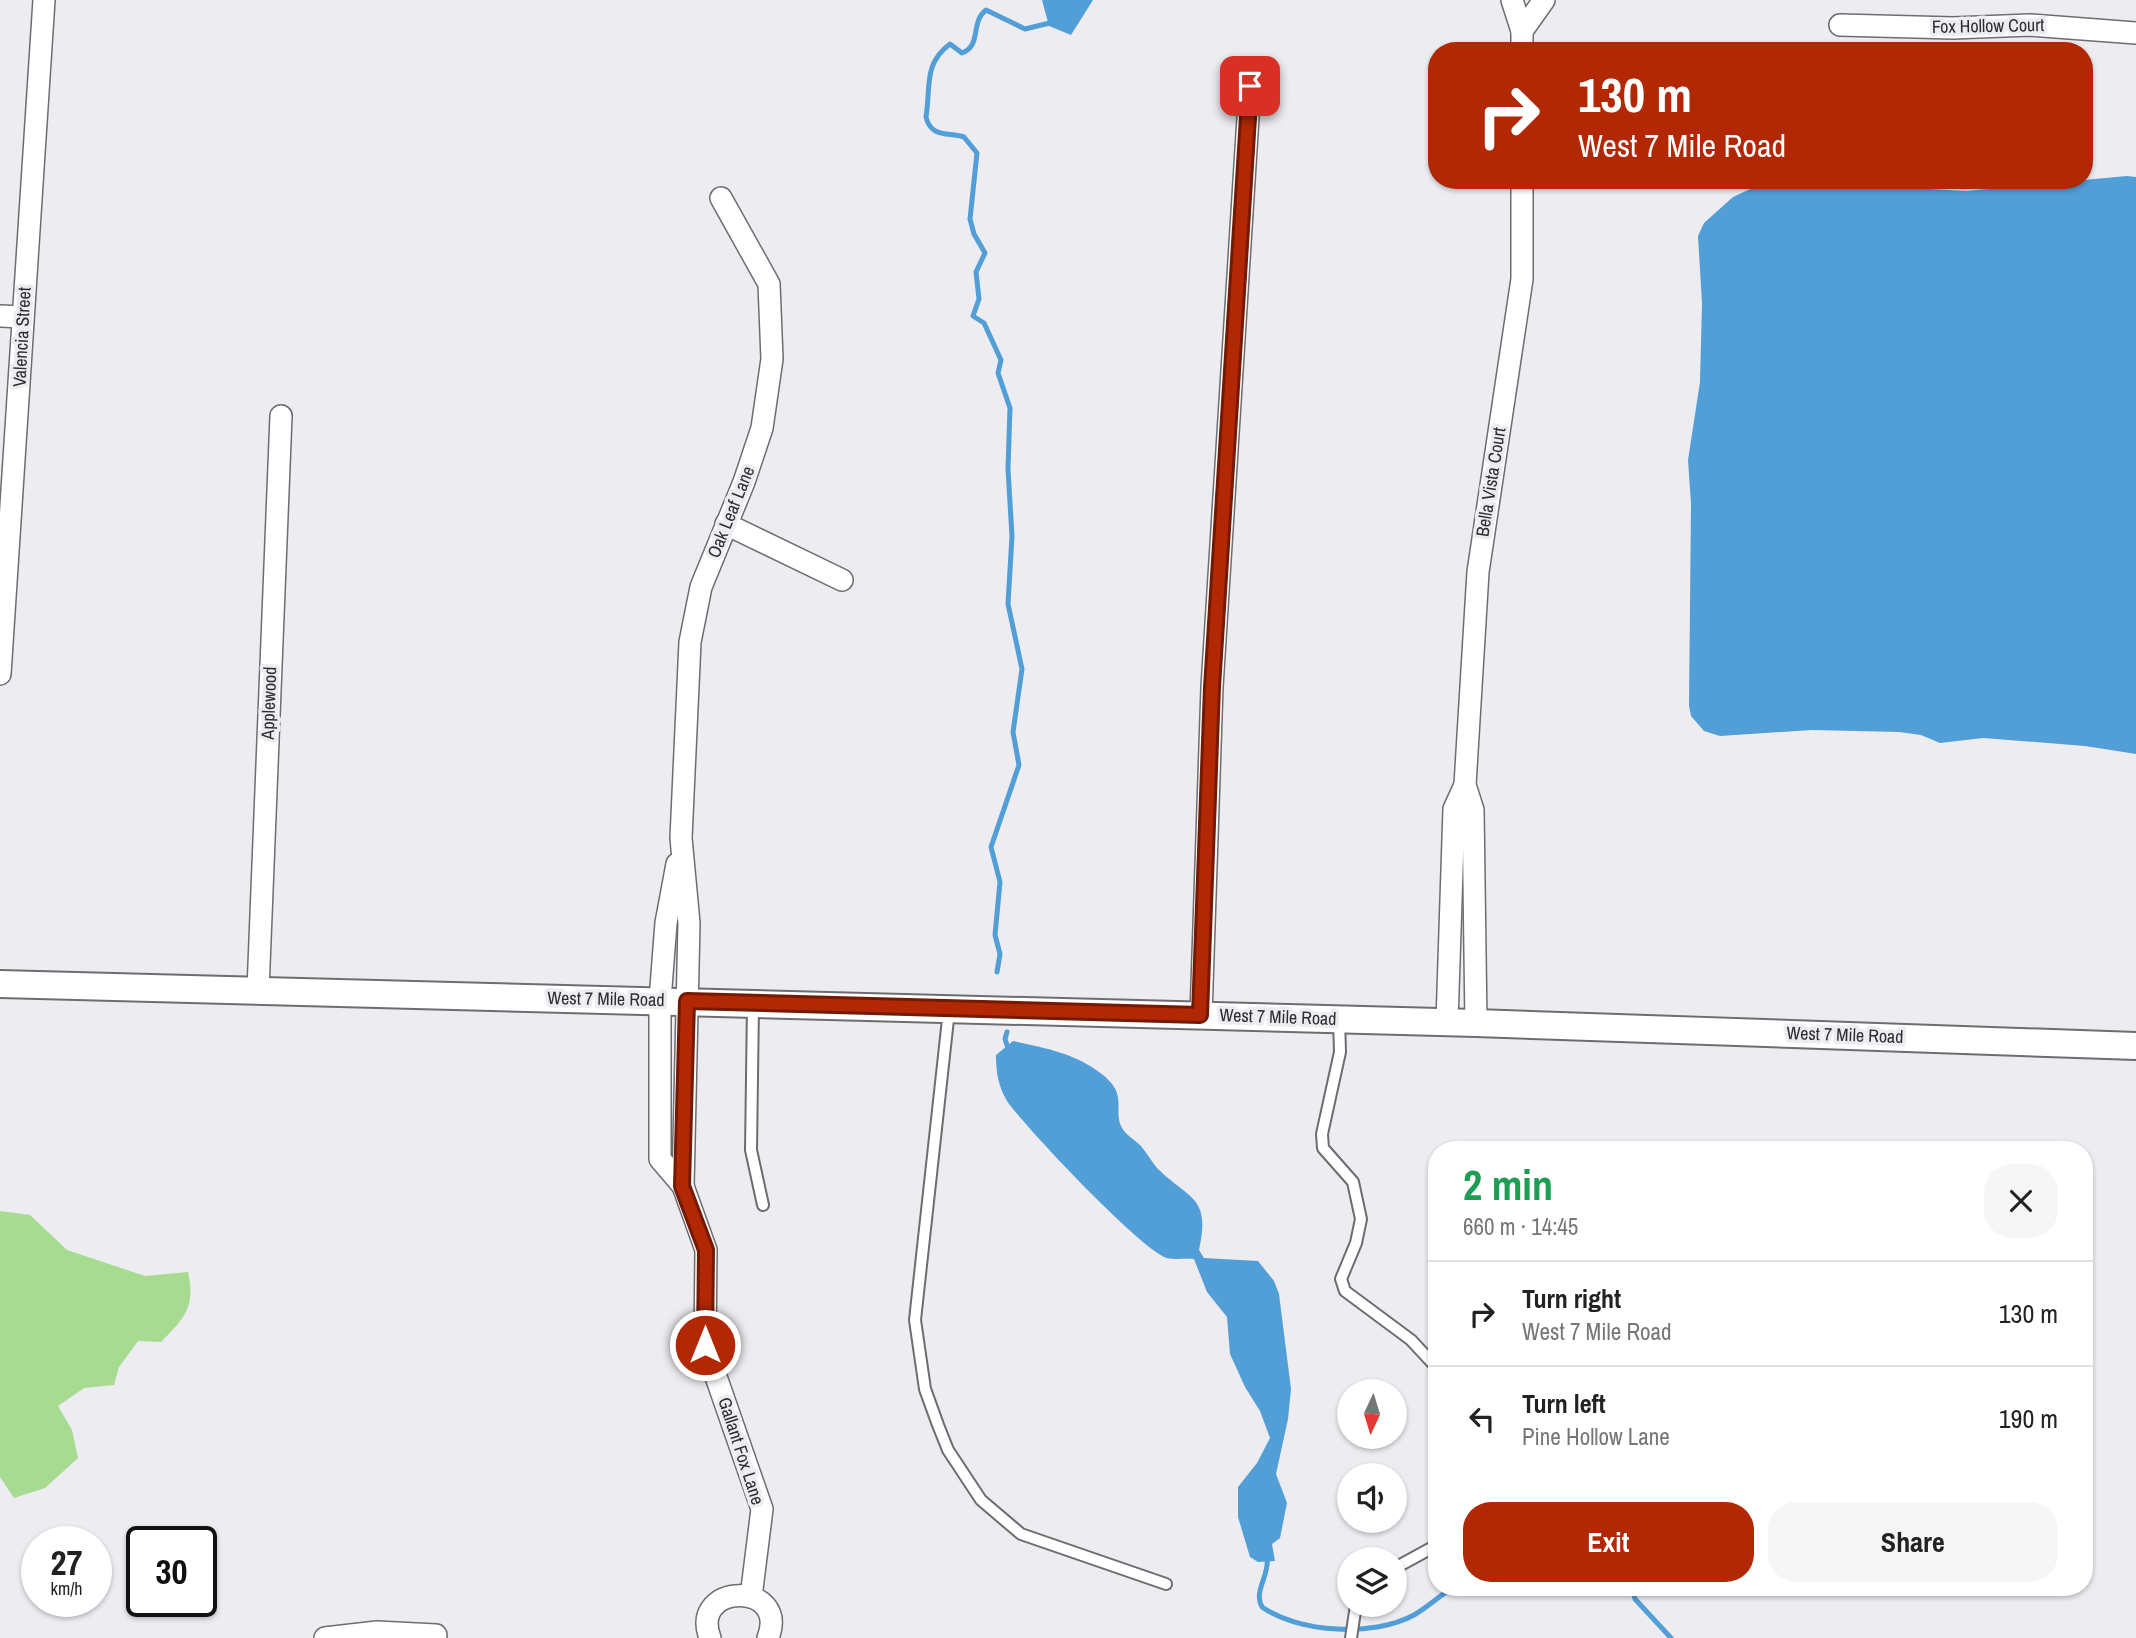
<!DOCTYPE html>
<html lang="en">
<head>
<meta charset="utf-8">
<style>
	body { margin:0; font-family:"Archivo Narrow",sans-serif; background:#f6f6f6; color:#222; height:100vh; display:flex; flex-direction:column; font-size:26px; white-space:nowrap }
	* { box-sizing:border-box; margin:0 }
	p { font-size:23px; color:#767676 }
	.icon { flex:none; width:38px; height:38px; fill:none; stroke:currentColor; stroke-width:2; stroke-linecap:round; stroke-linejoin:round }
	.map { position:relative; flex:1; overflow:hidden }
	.drawer { position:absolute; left:1428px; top:1141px; width:665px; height:455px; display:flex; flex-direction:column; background:#fff; border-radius:28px; box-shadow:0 2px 5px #0004 }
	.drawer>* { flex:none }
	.banner { position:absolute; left:1428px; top:42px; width:665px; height:147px; border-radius:28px; box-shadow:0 2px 5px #0004; background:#b32804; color:#fff; overflow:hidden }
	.needle { width:46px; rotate:184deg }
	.controls { position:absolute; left:1337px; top:1379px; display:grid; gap:14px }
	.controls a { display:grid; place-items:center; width:70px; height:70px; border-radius:50%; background:#fff; box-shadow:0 2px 5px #0004; font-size:35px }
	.speed { position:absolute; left:21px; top:1526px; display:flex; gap:14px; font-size:35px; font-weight:700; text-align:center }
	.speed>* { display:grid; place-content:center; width:91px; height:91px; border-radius:50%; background:#fff; box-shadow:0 2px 5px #0004; line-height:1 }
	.speed small { font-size:18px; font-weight:400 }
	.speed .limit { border:4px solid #111; border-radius:10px; background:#fff; color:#111 }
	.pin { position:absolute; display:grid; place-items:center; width:60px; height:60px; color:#fff; margin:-30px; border-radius:14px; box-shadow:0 4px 10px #0006 }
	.me { position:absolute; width:77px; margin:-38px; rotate:0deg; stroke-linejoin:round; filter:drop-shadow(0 0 5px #0008) }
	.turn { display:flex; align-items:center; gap:24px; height:147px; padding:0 35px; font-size:32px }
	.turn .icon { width:91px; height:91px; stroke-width:2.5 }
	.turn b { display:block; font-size:49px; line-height:60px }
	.round { display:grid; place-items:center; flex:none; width:74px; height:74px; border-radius:28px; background:#f6f6f6 }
	.head { display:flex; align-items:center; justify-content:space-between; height:119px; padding:0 35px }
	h1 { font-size:42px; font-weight:700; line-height:52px; color:#1e9e55 }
	.cta { display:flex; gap:14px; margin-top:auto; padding:14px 35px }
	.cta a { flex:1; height:80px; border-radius:28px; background:#b32804; color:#fff; font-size:28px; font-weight:700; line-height:80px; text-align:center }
	.cta a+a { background:#f6f6f6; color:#222 }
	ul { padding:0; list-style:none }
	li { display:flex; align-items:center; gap:21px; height:105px; padding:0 35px; border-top:2px solid #e0e0e0 }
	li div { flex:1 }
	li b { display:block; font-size:26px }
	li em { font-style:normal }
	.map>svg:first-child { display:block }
	.green { fill:#a6db91 }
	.water { fill:#529ed7 }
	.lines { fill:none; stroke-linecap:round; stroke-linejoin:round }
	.stream { stroke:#529ed7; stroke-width:5 }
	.service-casing { stroke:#6d6c71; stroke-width:14 }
	.minor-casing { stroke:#6d6c71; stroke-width:24 }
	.tertiary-casing { stroke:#6d6c71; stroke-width:30 }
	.service { stroke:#fff; stroke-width:10 }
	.minor { stroke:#fff; stroke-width:21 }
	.tertiary { stroke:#fff; stroke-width:26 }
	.route-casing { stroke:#741a03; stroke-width:18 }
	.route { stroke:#b32804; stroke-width:12 }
	.labels { text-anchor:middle; stroke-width:7; stroke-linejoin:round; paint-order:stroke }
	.street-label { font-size:18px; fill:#2e2e2f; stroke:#edecf1 }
</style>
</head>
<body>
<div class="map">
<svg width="2136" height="1638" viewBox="0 0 2136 1638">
	<rect width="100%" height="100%" fill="#edecf1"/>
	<path class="green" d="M0,1211L30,1215L67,1250L145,1276L188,1272C196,1307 184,1319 161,1342L138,1341L119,1367L114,1385L84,1388L58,1406L72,1430L78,1458L45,1488L14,1498L0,1477Z"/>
	<g class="water">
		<polygon points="1042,0 1093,0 1071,35 1049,26"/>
		<polygon points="2127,176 2136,177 2136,754 2085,746 1983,738 1940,743 1921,735 1899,732 1812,730 1720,736 1704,731 1691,716 1689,706 1691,504 1688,460 1700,382 1702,303 1698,236 1704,223 1733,197 1759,185 1842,184 1966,191"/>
		<path d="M1013,1041C1045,1048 1076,1053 1103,1075C1129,1096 1112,1110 1122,1128C1126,1135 1135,1140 1141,1146C1147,1153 1151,1161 1157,1168C1189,1200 1211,1195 1199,1250L1204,1258L1258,1261L1274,1281L1279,1294L1291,1389L1288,1419L1276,1474L1287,1503L1280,1538L1272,1544L1275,1561L1258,1562L1250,1557L1238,1517V1487L1257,1463L1270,1438L1260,1411L1245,1387L1230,1354L1227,1317L1207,1292L1194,1259C1186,1258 1175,1260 1167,1258C1143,1252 1024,1126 1007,1101C998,1086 996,1071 996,1055Z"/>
	</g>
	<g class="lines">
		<g class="stream">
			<path d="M997,972L1000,954L995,935L1000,882L991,847L1019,765L1013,732L1022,669L1008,604L1012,536L1008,469L1010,408L998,373L1001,360L984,323L973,316L979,299L976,272L985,253L974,234L970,219L977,153L964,137C948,132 931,138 926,117C931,87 923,64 950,44L962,53C982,46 970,22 986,10L1025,29L1054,22"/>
			<polyline points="1007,1032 1005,1039 1009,1051"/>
			<path d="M1267,1558C1270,1575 1253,1591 1262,1607C1299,1633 1374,1637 1414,1615C1428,1607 1440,1595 1454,1587"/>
			<polyline points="1632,1587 1635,1599 1671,1638"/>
		</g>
		<g class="service-casing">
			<g id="service">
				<polyline points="753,1005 751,1150 763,1205"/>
				<polyline points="949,1010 915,1320 925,1389 938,1425 948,1450 981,1500 1021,1534 1166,1584"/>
				<polyline points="1339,1019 1340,1052 1322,1134 1323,1148 1353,1182 1361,1219 1356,1243 1341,1279 1345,1291 1411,1340 1437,1368"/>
				<polyline points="1395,1568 1437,1545"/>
				<polyline points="1351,1638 1356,1605"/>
			</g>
		</g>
		<g class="minor-casing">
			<g id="minor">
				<polyline points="1512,0 1522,31 1522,51"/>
				<polyline points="1840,25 1953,28 2030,25 2136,33"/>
				<polyline points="1522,31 1544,0"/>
				<polyline points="0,316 23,317"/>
				<polyline points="726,524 842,580"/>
				<polyline points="0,674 44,0"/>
				<polyline points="1465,785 1473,810 1476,1023"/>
				<polyline points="677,864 666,923 660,1000 660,1159 683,1186 706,1250 705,1345 762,1509 751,1597"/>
				<polyline points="258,990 281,416"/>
				<polyline points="1201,1015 1212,687 1250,86"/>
				<polyline points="1447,1022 1454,809 1465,785 1478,572 1522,279 1522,180"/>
				<polyline points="683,1186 689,923 681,838 690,642 701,587 744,482 762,428 772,359 769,284 721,198"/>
				<polyline points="325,1638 377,1632 436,1635"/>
				<path d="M710,1638C689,1582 790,1581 768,1638"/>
			</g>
		</g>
		<g class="tertiary-casing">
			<polyline id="tertiary" points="0,984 1476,1023 2136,1046"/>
		</g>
		<use href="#service" class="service"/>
		<use href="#minor" class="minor"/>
		<use href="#tertiary" class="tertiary"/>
	</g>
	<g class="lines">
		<g class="route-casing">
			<polyline id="route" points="705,1345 706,1250 682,1186 687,1001 1200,1015 1212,687 1250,86"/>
		</g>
		<use href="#route" class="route"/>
	</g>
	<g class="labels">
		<g class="street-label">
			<text transform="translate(1988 26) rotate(-1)" y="6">Fox Hollow Court</text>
			<text transform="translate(22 337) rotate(-87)" y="6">Valencia Street</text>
			<text transform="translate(1491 482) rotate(-81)" y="6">Bella Vista Court</text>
			<text transform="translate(731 512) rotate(-68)" y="6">Oak Leaf Lane</text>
			<text transform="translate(269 703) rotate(-88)" y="6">Applewood</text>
			<text transform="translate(606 999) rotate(1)" y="6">West 7 Mile Road</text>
			<text transform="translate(1278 1017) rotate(2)" y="6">West 7 Mile Road</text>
			<text transform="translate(1845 1035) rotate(2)" y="6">West 7 Mile Road</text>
			<text transform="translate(741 1451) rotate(72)" y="6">Gallant Fox Lane</text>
		</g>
	</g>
</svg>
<div class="controls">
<a><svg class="needle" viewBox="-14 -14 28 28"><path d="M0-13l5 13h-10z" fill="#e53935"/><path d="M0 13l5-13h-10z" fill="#767676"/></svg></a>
<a><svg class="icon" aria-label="sound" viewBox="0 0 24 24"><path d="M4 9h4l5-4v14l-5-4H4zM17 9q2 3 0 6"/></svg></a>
<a><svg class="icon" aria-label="layers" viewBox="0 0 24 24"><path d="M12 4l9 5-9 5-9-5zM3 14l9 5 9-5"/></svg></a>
</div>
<div class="speed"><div>27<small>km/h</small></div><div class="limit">30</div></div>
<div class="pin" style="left:1250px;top:86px;background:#d93025"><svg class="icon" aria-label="arrive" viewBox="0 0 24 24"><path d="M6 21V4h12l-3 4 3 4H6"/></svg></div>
<svg class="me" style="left:705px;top:1345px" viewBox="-20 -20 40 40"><circle r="17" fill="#b32804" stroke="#fff" stroke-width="3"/><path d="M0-11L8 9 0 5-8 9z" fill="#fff"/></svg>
<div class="banner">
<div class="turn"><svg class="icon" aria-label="right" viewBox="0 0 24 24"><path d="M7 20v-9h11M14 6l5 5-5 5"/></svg><div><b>130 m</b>West 7 Mile Road</div></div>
</div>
<section class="drawer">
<div class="head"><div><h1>2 min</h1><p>660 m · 14:45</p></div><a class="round"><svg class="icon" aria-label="close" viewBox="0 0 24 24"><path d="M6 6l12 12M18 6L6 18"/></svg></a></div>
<ul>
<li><svg class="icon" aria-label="right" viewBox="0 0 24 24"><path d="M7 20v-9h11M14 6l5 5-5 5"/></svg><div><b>Turn right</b><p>West 7 Mile Road</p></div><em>130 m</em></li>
<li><svg class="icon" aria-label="left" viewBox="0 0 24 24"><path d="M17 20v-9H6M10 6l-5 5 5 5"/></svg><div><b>Turn left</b><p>Pine Hollow Lane</p></div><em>190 m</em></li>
</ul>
<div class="cta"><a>Exit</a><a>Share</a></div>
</section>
</div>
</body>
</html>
